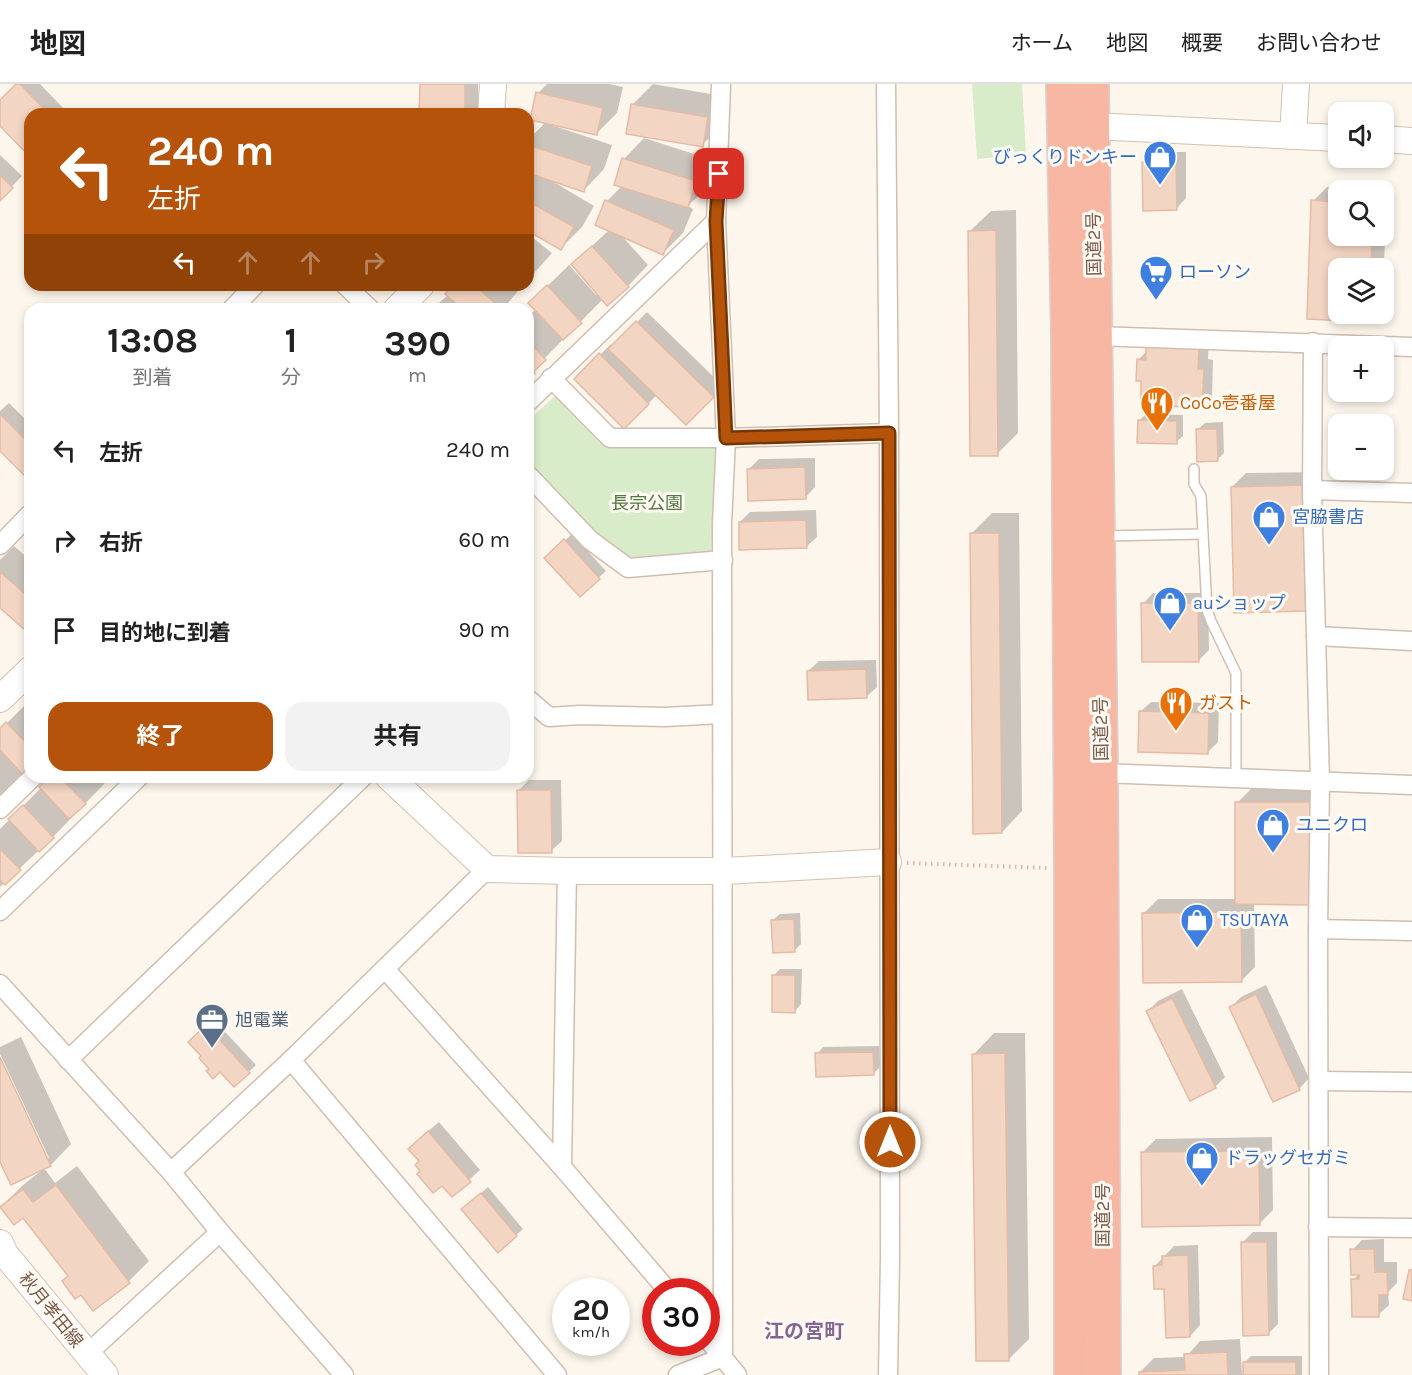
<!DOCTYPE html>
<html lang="ja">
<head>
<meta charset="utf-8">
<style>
	body { margin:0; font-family:Karla,"Noto Sans JP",sans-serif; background:#f2f2f2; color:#222; height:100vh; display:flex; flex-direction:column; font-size:22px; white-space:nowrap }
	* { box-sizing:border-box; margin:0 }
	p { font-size:20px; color:#767676 }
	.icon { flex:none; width:33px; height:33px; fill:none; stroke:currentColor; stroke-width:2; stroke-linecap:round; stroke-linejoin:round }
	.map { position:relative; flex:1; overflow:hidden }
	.panel { position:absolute; left:24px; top:219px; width:510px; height:480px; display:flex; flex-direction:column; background:#fff; border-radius:18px; box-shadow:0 3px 9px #0003 }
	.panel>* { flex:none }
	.hud { position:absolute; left:24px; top:24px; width:510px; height:183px; border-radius:18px; box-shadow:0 3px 9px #0003; background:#b45309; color:#fff; overflow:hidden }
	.tools { position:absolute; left:1328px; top:18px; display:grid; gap:12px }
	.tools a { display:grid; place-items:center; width:66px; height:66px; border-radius:12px; background:#fff; box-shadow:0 3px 9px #0003; font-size:30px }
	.speed { position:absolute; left:552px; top:1194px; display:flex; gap:12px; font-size:30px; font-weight:700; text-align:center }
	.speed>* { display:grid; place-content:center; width:78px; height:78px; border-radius:50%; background:#fff; box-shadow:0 3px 9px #0003; line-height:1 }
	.speed small { font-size:15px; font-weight:400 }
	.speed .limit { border:9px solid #d22; background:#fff; color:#111 }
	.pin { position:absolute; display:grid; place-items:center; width:51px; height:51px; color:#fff; margin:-26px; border-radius:12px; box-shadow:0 3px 9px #0006 }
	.me { position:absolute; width:66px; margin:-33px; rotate:0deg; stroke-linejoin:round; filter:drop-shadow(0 0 4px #0008) }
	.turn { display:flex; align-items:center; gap:21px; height:126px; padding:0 24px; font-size:27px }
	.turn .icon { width:78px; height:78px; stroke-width:2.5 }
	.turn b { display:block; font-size:42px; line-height:51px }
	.lanes { display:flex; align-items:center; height:57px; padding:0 24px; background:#0003; justify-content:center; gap:30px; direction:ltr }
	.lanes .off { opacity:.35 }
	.eta { display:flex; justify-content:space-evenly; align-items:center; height:102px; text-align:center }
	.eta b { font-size:36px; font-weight:700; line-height:42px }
	.action { display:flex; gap:12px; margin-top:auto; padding:12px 24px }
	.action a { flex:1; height:69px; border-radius:18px; background:#b45309; color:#fff; font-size:24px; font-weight:700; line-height:69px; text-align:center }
	.action a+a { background:#f2f2f2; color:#222 }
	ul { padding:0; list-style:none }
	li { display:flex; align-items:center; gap:18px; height:90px; padding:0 24px }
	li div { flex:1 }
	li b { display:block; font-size:22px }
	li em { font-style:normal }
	header { display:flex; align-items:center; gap:36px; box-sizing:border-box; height:84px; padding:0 30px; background:#fff; border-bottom:2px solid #e0e0e0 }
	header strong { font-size:28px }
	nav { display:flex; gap:33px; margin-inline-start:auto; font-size:21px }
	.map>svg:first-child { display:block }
	.green { fill:#d8ecc9 }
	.shadow { fill:#0003; fill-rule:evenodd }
	.building { fill:#f3d5c3; stroke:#e6bba3; stroke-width:1.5 }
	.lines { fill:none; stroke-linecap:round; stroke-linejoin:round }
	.lane-casing { stroke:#d1beb0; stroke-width:12 }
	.street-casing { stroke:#d1beb0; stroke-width:21 }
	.secondary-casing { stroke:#d6c0b0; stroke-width:28 }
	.highway-casing { stroke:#dad1cd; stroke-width:36 }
	.path { stroke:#d9b8a5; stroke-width:4; stroke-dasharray:1.5 4.5; stroke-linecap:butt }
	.lane { stroke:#fff; stroke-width:9 }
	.street { stroke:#fff; stroke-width:18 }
	.secondary { stroke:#fff; stroke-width:26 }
	.highway { stroke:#f7b7a3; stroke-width:33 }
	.route-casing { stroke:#753606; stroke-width:15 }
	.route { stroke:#b45309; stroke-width:10 }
	.labels { text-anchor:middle; stroke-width:6; stroke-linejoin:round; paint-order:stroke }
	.shop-label { font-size:18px; fill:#366cbe; stroke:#fffaf3; text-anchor:start }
	.street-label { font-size:18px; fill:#7a5c4d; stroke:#fffaf3 }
	.food-label { font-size:18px; fill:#c56008; stroke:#fffaf3; text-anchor:start }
	.park-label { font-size:18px; fill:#537a41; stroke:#fffaf3 }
	.service-label { font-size:18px; fill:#4e5e75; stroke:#fffaf3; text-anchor:start }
	.neighbourhood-label { font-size:20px; font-weight:bold; fill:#846695; stroke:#fffaf3 }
</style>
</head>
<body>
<header>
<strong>地図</strong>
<nav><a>ホーム</a><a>地図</a><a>概要</a><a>お問い合わせ</a></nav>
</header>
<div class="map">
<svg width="1412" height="1291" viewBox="0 0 1412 1291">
	<rect width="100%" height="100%" fill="#fdf6ec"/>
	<g class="green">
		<polygon points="972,0 1022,0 1026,70 977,75"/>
		<polygon points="555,312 600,359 613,363 716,364 711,470 632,476 605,458 528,378 528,337"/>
	</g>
	<g class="shadow">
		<polygon points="18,0 40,0 69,30 30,30 30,71 0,40 0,18"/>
		<rect x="421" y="0" width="57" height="30"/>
		<polygon points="547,0 609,0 623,3 617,29 596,50 555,40 554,42 612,61 604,85 584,106 547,94 594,122 582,143 561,164 528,145 528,92 531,89 528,88 528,56 546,38 538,9"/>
		<polygon points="653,0 728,13 723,40 702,61 632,21"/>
		<polygon points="644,54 716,77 708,102 688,122 693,125 683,149 663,169 621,151 648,181 628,202 603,215 533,286 536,289 528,297 528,233 536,225 530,219 569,181 596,211 598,209 573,180 609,146 597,140 607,117 622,102 624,75"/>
		<polygon points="1154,68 1186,68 1186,114 1176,125 1144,79"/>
		<polygon points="0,71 22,92 0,115"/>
		<path d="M1327,103L1387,106L1383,205V184H1338V230H1376L1368,237L1308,234L1313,117ZM1338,106H1383V152H1338Z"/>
		<polygon points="1016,126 1018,349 997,370 970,147 991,127"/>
		<polygon points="528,150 552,169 528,196"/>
		<polygon points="455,201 523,201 503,225 432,225 448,211"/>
		<polygon points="647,228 723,302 686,339 657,311 624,343 576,295 611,260 613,262"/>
		<polygon points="1209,254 1208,275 1213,276 1212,312 1201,322 1150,314 1138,276 1148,266"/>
		<polygon points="9,319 30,340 30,389 0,365 0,327"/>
		<polygon points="1146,330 1183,331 1183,352 1176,358 1139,337"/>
		<polygon points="1223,338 1224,369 1217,376 1198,345 1205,339"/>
		<polygon points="815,374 815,403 805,414 749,385 759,375"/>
		<polygon points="1316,388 1319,511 1305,525 1232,403 1246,389"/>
		<polygon points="816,426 817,453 806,463 740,438 750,428"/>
		<polygon points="992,429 1019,429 1022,727 1002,748 971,450"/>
		<polygon points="572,450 606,487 580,511 553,467"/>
		<polygon points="14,462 30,476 30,539 0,522 0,476"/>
		<polygon points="1153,509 1208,509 1209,566 1199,576 1143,520"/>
		<polygon points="876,576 877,603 866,613 808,587 819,577"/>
		<polygon points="30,612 30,686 23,688 0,711 0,646 29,617 27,615"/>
		<polygon points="1151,618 1219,619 1218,658 1207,669 1140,628"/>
		<polygon points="52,693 100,693 105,699 53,753 0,803 0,745"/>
		<polygon points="105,693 115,693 110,698"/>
		<polygon points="529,696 561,696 562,757 551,767 518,707"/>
		<polygon points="1251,705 1323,705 1323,805 1254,819 1255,883 1241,897 1144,829 1158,815 1237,815 1237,719"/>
		<polygon points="800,829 801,860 795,866 773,836 780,830"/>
		<polygon points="780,885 802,885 801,920 795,927 774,891"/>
		<polygon points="1266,901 1309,994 1299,1005 1231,923 1241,913"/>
		<polygon points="1182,905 1225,993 1215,1003 1148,927 1158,917"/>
		<polygon points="214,936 256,981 235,1001 220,986 210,985 203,972 197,952"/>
		<polygon points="994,949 1025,949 1029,1255 1009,1275 974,970"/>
		<polygon points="21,953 71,1060 51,1081 44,1084 55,1099 77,1082 149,1177 129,1197 69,1192 23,1132 2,1122 22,1102 42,1086 0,1074 0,977 46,1074 49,1074 0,970 0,963"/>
		<polygon points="879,962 880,983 873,990 817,970 823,963"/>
		<polygon points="439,1038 480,1086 452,1111 442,1100 422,1087 420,1054"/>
		<polygon points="1272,1053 1273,1126 1259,1140 1142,1069 1156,1055"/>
		<polygon points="488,1103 523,1145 498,1167 470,1119"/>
		<polygon points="1253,1148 1277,1148 1278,1240 1268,1250 1243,1158"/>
		<polygon points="1384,1155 1384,1178 1397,1178 1397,1199 1388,1208 1389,1221 1378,1231 1353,1196 1359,1190 1352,1166 1362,1156"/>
		<polygon points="1198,1161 1200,1241 1190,1252 1155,1182 1174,1162"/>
		<polygon points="1240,1255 1242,1291 1140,1291 1140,1288 1154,1274 1186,1273 1200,1257"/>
		<polygon points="1251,1272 1302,1272 1302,1291 1244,1291 1244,1279"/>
	</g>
	<g class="building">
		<polygon points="16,0 20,0 49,30 30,30 30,73 0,42 0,16"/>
		<polygon points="420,0 465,0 465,30 419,30"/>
		<polygon points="536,8 603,24 597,51 530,36"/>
		<polygon points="631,20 708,33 703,63 626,50"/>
		<polygon points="528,61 592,82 584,108 528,89"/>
		<polygon points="622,74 696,97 688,124 614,101"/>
		<polygon points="1142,78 1176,78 1177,126 1143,127"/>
		<polygon points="0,91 13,104 0,117"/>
		<polygon points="605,116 674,146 663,171 595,141"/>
		<polygon points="1311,116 1338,118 1338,152 1372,152 1371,184 1338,184 1338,230 1369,230 1369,238 1307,235"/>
		<polygon points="528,117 574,143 561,166 528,147"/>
		<polygon points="996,146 998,372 970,372 968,147"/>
		<polygon points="592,162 629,203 607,222 571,180"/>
		<polygon points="453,201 474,201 502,225 462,225 445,210"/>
		<polygon points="547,201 582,239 563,256 528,219"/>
		<polygon points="636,237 714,313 686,341 608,265"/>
		<polygon points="528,257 546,276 528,293"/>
		<polygon points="1146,261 1199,263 1198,285 1204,285 1202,324 1149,321 1149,315 1141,315 1141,297 1136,297 1137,275 1146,276"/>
		<polygon points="599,269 649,320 624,345 574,295"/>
		<polygon points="0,330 30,360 30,391 27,394 0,367"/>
		<polygon points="1138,336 1177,337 1177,360 1137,359"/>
		<polygon points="1196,345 1217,345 1218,377 1197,378"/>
		<polygon points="805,383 806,415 748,417 747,385"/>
		<polygon points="1302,401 1306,527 1234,529 1231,403"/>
		<polygon points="806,436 807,464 739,466 739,438"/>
		<polygon points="970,449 999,449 1002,749 973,750"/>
		<polygon points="564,455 600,495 580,513 544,474"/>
		<polygon points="0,488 30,514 30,541 25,546 0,524"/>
		<polygon points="1141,519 1198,519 1199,578 1142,578"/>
		<polygon points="866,585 867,614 808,616 807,587"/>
		<polygon points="1139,627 1209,629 1208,670 1138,668"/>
		<polygon points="6,638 30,663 30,688 25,693 0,666 0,644"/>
		<polygon points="50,693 60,693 86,720 69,735 39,703"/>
		<polygon points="517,706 551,706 552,769 518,769"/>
		<polygon points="1235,718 1310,718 1310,821 1235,820"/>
		<polygon points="23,721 54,754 39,768 8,735"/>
		<polygon points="0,765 21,786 5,801 0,796"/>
		<polygon points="1241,828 1242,898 1143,899 1142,829"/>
		<polygon points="794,835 795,868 773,869 771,836"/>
		<polygon points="772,891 795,891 795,929 772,928"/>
		<polygon points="1256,910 1300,1006 1273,1018 1229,923"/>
		<polygon points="1172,914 1216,1004 1190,1017 1146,927"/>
		<polygon points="206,941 250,989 234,1003 220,988 213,995 206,987 209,985 199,974 201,972 188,958"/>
		<polygon points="873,968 874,991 816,993 815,969"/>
		<polygon points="1005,969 1009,1277 976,1277 972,970"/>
		<polygon points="0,973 51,1082 11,1101 0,1078"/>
		<polygon points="428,1047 471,1098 452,1113 442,1102 433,1109 417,1090 420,1087 415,1081 419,1077 408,1065"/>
		<polygon points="1259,1067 1260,1141 1142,1143 1141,1068"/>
		<polygon points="56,1101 130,1199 93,1227 81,1211 75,1215 62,1197 68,1192 23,1134 14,1141 0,1123 23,1105 33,1118"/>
		<polygon points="481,1109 517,1152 498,1169 461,1125"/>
		<polygon points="1241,1158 1267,1158 1269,1251 1243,1252"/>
		<polygon points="1350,1165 1374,1165 1375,1188 1387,1188 1388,1211 1379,1211 1379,1233 1352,1233 1351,1195 1359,1195 1359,1191 1351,1191"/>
		<polygon points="1188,1171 1190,1253 1166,1254 1164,1205 1154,1205 1153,1182 1162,1181 1162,1172"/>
		<polygon points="1409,1186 1412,1186 1412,1217 1403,1215"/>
		<polygon points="1227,1268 1228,1291 1139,1291 1139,1288 1185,1286 1184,1270"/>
		<rect x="1243" y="1278" width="53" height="13"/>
	</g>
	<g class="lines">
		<g class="lane-casing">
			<g id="lane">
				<polyline points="1194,385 1194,400 1201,412 1207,526 1211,537 1236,589 1236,694"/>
				<polyline points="1103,452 1203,450"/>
			</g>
		</g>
		<g class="street-casing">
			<g id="street">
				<polyline points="721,0 716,137 726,354 722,440 723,1273"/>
				<polyline points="886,0 889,349 890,1174 888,1291"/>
				<polyline points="345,201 370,225"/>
				<polyline points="232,225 255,201"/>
				<polyline points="1096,252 1412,263"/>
				<polyline points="1313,258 1312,406 1320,697 1318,845 1319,1291"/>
				<polyline points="551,294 610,354 726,354 889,349"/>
				<polyline points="528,318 716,137"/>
				<polyline points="528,391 590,456 628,484 723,476"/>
				<polyline points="1312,406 1412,409"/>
				<polyline points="0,461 30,430"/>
				<polyline points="1316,552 1412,557"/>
				<polyline points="528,615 549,633 580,631 665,633 722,630"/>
				<polyline points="1101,689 1412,701"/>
				<polyline points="0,725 33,693"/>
				<polyline points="0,827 139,693"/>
				<polyline points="1318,845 1412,847"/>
				<polyline points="385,885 562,1083 669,1208"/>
				<polyline points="0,900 171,1088 220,1148 344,1291"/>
				<polyline points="68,976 363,693"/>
				<polyline points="291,976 557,1291"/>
				<polyline points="1319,997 1412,998"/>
				<polyline points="562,1083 567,787"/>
				<polyline points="171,1088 291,976 487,785"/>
				<polyline points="1318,1143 1412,1144"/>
				<polyline points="706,1253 737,1291"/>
				<polyline points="87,1270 220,1148"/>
				<polyline points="678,1291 723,1273"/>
			</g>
		</g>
		<g class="secondary-casing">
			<g id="secondary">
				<polyline points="491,30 493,0"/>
				<polyline points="1092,42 1338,54"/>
				<polyline points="1293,52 1296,0"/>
				<polyline points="1383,55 1412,57"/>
				<polyline points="397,225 421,201"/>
				<polyline points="0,615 30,586"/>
				<polyline points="389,693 487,785 567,787 724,787 888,778"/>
				<polyline points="0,1159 5,1170 105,1291"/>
			</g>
		</g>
		<g class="highway-casing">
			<g id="highway">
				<polyline points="1063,0 1068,253 1071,786 1071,1291"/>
				<polyline points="1092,0 1101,689 1104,1291"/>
			</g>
		</g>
		<polyline class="path" points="907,779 1047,784"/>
		<use href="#lane" class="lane"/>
		<use href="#street" class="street"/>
		<use href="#secondary" class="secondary"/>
		<use href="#highway" class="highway"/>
	</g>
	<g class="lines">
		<g class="route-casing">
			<polyline id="route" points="719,90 716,137 726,354 889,349 890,1058"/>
		</g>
		<use href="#route" class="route"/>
	</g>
	<defs>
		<g id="shop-pin" transform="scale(1.725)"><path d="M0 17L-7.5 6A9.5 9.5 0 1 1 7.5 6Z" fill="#3f7fe0" stroke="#fffaf3"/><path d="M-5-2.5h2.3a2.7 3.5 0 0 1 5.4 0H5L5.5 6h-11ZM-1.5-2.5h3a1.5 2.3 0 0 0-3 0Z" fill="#fff"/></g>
		<g id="supermarket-pin" transform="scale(1.725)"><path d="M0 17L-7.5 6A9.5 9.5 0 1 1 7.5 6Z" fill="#3f7fe0" stroke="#fffaf3"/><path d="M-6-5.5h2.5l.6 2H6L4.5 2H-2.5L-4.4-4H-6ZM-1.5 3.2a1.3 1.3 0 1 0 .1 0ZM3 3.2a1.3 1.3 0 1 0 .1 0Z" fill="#fff"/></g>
		<g id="restaurant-pin" transform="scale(1.725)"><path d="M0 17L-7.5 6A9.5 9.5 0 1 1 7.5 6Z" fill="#e8710a" stroke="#fffaf3"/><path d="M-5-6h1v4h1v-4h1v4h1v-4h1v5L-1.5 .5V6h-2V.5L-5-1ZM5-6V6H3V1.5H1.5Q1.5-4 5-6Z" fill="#fff"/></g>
		<g id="office-pin" transform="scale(1.725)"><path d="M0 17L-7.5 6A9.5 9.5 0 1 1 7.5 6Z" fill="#5c6f8a" stroke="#fffaf3"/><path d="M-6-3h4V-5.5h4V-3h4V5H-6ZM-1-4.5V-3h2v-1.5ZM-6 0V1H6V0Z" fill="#fff"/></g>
	</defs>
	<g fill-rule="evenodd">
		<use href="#shop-pin" x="1160" y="73"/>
		<use href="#supermarket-pin" x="1156" y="188"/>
		<use href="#restaurant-pin" x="1157" y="319"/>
		<use href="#shop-pin" x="1269" y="433"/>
		<use href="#shop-pin" x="1170" y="519"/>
		<use href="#restaurant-pin" x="1176" y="619"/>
		<use href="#shop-pin" x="1273" y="741"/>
		<use href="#shop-pin" x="1197" y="836"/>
		<use href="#office-pin" x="212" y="936"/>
		<use href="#shop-pin" x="1202" y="1074"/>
	</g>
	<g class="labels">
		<g class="shop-label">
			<text x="1137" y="79" text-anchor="end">びっくりドンキー</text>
			<text x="1179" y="194">ローソン</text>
			<text x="1292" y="439">宮脇書店</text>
			<text x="1193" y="525">auショップ</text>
			<text x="1296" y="747">ユニクロ</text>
			<text x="1220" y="842">TSUTAYA</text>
			<text x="1225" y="1080">ドラッグセガミ</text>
		</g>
		<g class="street-label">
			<text transform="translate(1094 160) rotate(-91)" y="6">国道2号</text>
			<text transform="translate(1101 645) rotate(-91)" y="6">国道2号</text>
			<text transform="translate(1103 1131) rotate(-90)" y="6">国道2号</text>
			<text transform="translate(51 1226) rotate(51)" y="6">秋月孝田線</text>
		</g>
		<g class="food-label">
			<text x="1180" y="325">CoCo壱番屋</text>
			<text x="1199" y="625">ガスト</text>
		</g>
		<g class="park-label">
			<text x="647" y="425">長宗公園</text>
		</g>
		<g class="service-label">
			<text x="235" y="942">旭電業</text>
		</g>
		<g class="neighbourhood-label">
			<text x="804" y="1254">江の宮町</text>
		</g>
	</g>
</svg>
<div class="tools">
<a><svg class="icon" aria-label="sound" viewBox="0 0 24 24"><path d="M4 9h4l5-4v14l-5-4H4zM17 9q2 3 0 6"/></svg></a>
<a><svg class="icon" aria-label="search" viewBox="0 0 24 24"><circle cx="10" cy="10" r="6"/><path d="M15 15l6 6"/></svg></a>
<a><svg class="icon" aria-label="layers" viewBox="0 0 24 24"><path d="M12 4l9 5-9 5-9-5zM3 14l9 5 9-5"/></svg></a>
<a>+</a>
<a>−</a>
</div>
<div class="speed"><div>20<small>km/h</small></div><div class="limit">30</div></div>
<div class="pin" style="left:719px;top:90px;background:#d93025"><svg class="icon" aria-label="arrive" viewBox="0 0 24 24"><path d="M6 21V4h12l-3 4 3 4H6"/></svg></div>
<svg class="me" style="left:890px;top:1058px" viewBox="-20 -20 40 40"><circle r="17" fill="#b45309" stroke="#fff" stroke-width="3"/><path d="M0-11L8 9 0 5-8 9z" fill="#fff"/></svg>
<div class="hud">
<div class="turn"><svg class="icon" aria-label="left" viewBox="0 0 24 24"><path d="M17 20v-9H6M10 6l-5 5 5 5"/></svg><div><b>240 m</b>左折</div></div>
<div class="lanes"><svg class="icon" aria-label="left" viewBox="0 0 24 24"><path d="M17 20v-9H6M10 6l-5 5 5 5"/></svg><svg class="icon off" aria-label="ahead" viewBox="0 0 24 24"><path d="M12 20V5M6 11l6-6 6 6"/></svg><svg class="icon off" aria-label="ahead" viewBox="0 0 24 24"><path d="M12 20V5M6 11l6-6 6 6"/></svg><svg class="icon off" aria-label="right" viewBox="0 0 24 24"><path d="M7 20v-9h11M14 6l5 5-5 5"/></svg></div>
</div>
<section class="panel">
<div class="eta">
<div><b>13:08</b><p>到着</p></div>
<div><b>1</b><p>分</p></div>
<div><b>390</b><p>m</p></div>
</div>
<ul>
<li><svg class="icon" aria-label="left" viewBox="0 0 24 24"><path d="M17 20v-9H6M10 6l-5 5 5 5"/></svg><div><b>左折</b></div><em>240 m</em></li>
<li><svg class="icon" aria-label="right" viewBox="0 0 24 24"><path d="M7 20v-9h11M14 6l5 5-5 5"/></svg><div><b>右折</b></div><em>60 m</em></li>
<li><svg class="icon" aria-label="arrive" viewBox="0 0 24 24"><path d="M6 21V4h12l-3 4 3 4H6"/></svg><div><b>目的地に到着</b></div><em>90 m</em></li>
</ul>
<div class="action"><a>終了</a><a>共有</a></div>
</section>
</div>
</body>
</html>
